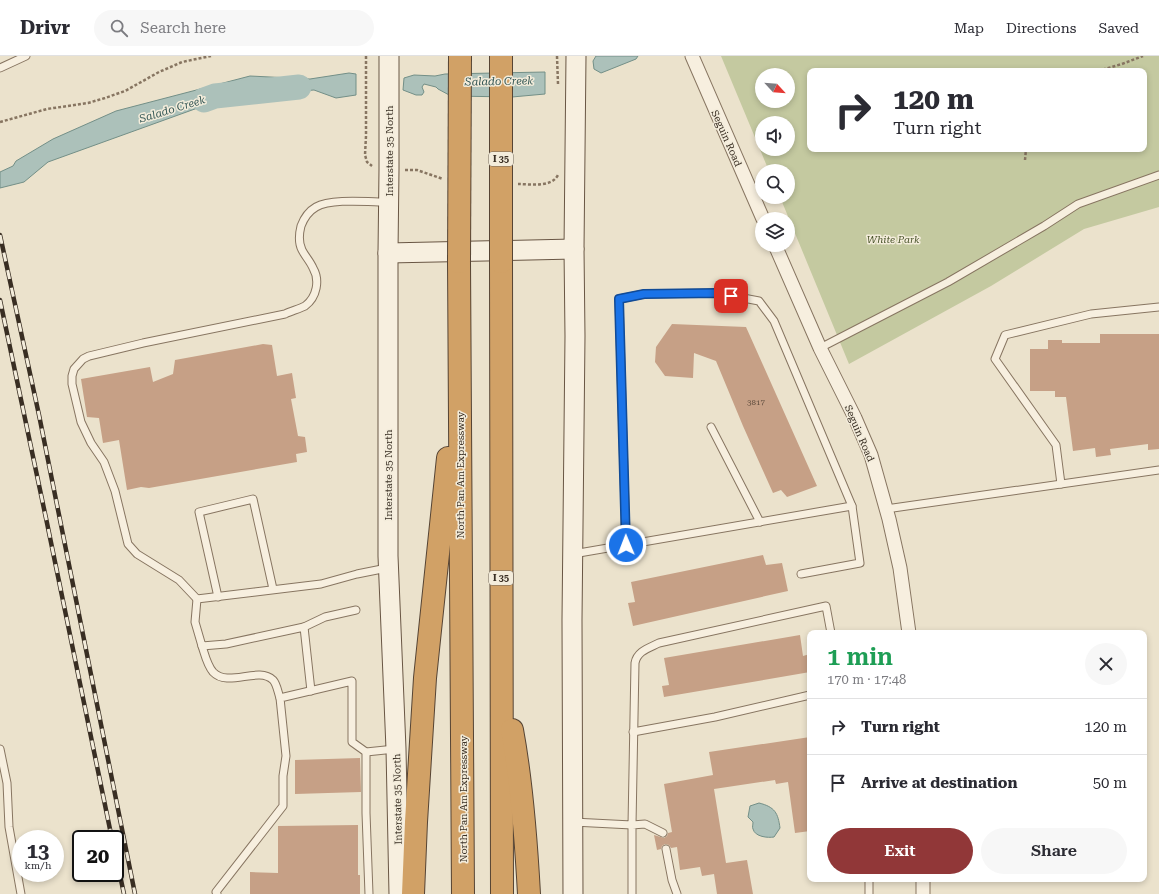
<!DOCTYPE html>
<html lang="en">
<head>
<meta charset="utf-8">
<style>
	body { margin:0; font-family:"Roboto Serif",serif; background:#f7f7f7; color:#2b2b33; height:100vh; display:flex; flex-direction:column; font-size:15px; white-space:nowrap }
	* { box-sizing:border-box; margin:0 }
	p { font-size:13px; color:#7c7c81 }
	.icon { flex:none; width:22px; height:22px; fill:none; stroke:currentColor; stroke-width:2; stroke-linecap:round; stroke-linejoin:round }
	.map { position:relative; flex:1; overflow:hidden }
	.drawer { position:absolute; left:807px; top:574px; width:340px; height:252px; display:flex; flex-direction:column; background:#fff; border-radius:8px; box-shadow:0 2px 6px #0003 }
	.drawer>* { flex:none }
	.banner { position:absolute; left:807px; top:12px; width:340px; height:84px; border-radius:8px; box-shadow:0 2px 6px #0003; background:#fff; color:#2b2b33; overflow:hidden }
	.needle { width:26px; rotate:116deg }
	.tools { position:absolute; left:755px; top:12px; display:grid; gap:8px }
	.tools a { display:grid; place-items:center; width:40px; height:40px; border-radius:50%; background:#fff; box-shadow:0 2px 6px #0003; font-size:20px }
	.speed { position:absolute; left:12px; top:774px; display:flex; gap:8px; font-size:20px; font-weight:700; text-align:center }
	.speed>* { display:grid; place-content:center; width:52px; height:52px; border-radius:50%; background:#fff; box-shadow:0 2px 6px #0003; line-height:1 }
	.speed small { font-size:10px; font-weight:400 }
	.speed .limit { border:2px solid #111; border-radius:6px; background:#fff; color:#111 }
	.pin { position:absolute; display:grid; place-items:center; width:34px; height:34px; color:#fff; margin:-17px; border-radius:8px; box-shadow:0 2px 6px #0006 }
	.me { position:absolute; width:44px; margin:-22px; rotate:359deg; stroke-linejoin:round; filter:drop-shadow(0 0 3px #0008) }
	.turn { display:flex; align-items:center; gap:14px; height:84px; padding:0 20px; font-size:18px }
	.turn .icon { width:52px; height:52px; stroke-width:2.5 }
	.turn b { display:block; font-size:28px; line-height:34px }
	.round { display:grid; place-items:center; flex:none; width:42px; height:42px; border-radius:21px; background:#f7f7f7 }
	.overview { display:flex; align-items:center; justify-content:space-between; height:68px; padding:0 20px }
	h1 { font-size:24px; font-weight:600; line-height:30px; color:#1e9e55 }
	.primary-button { display:flex; gap:8px; margin-top:auto; padding:8px 20px }
	.primary-button a { flex:1; height:46px; border-radius:24px; background:#913738; color:#fff; font-size:16px; font-weight:600; line-height:46px; text-align:center }
	.primary-button a+a { background:#f7f7f7; color:#2b2b33 }
	ul { padding:0; list-style:none }
	li { display:flex; align-items:center; gap:12px; height:56px; padding:0 20px; border-top:1px solid #e1e1e2 }
	li div { flex:1 }
	li b { display:block; font-size:15px }
	li em { font-style:normal }
	header { display:flex; align-items:center; gap:24px; box-sizing:border-box; height:56px; padding:0 20px; background:#fff; border-bottom:1px solid #e1e1e2 }
	header strong { font-size:19px }
	nav { display:flex; gap:22px; margin-inline-start:auto; font-size:14px }
	.search { width:280px; height:36px; background:#f7f7f7; display:flex; align-items:center; gap:10px; box-sizing:border-box; padding:0 14px; border-radius:22px; color:#7c7c81; font-size:15px }
	.map>svg:first-child { display:block }
	.green { fill:#c4c9a0; fill-rule:evenodd }
	.water { fill:#acc1ba; stroke:#738f87 }
	.lines { fill:none; stroke-linecap:round; stroke-linejoin:round }
	.river { stroke:#acc1ba; stroke-width:25 }
	.building { fill:#c6a086 }
	.service-casing { stroke:#877561; stroke-width:9 }
	.minor-casing { stroke:#877561; stroke-width:15 }
	.secondary-casing { stroke:#695644; stroke-width:21 }
	.motorway-casing { stroke:#564434; stroke-width:24 }
	.path { stroke:#877561; stroke-width:2.5; stroke-dasharray:3 2; stroke-linecap:butt }
	.service { stroke:#f7efdf; stroke-width:7 }
	.minor { stroke:#f7efdf; stroke-width:13 }
	.secondary { stroke:#f7efdf; stroke-width:19 }
	.motorway { stroke:#d1a166; stroke-width:22 }
	.rail-casing { stroke:#392e23; stroke-width:4.5 }
	.rail { stroke:#f3ecdb; stroke-width:3; stroke-dasharray:9; stroke-linecap:butt }
	.motorway-bridge-casing { stroke:#564434; stroke-width:24; stroke-linecap:butt }
	.motorway-bridge { stroke:#d1a166; stroke-width:22 }
	.route-casing { stroke:#114b97; stroke-width:10 }
	.route { stroke:#1a73e8; stroke-width:7 }
	.labels { text-anchor:middle; stroke-width:3; stroke-linejoin:round; paint-order:stroke }
	.number-label { font-size:8px; fill:#5c4a3c }
	.shield { fill:#f3ecdb; stroke:#71675a; stroke-width:1 }
	.shield-label { font-size:9px; font-weight:bold; fill:#392e23 }
	.street-label { font-size:10px; fill:#392e23; stroke:#f3ecdb }
	.park-label { font-size:10px; font-style:italic; fill:#4a542b; stroke:#f3ecdb }
	.water-label { font-size:11px; font-style:italic; fill:#345755; stroke:#f3ecdb }
</style>
</head>
<body>
<header>
<strong>Drivr</strong>
<div class="search"><svg class="icon" aria-label="search" viewBox="0 0 24 24"><circle cx="10" cy="10" r="6"/><path d="M15 15l6 6"/></svg>Search here</div>
<nav><a>Map</a><a>Directions</a><a>Saved</a></nav>
</header>
<div class="map">
<svg width="1159" height="838" viewBox="0 0 1159 838">
	<rect width="100%" height="100%" fill="#ebe2cc"/>
	<path class="green" d="M721,0H1159V151L1084,173L991,230L849,308L780,141H788V115H769ZM810,15H1144V93H810ZM762,19H788V45H762ZM762,67H788V93H762Z"/>
	<g class="water">
		<polygon points="596,0 638,0 636,3 601,17 594,13 593,5"/>
		<polygon points="545,16 545,38 512,41 451,40 438,33 436,31 424,28 422,31 424,36 422,39 416,39 403,34 404,22 414,19 435,20 445,18"/>
		<polygon points="349,17 356,18 356,39 336,42 314,34 274,37 253,32 48,106 24,126 0,132 0,116 13,110 16,105 53,83 116,55 250,20 310,23"/>
		<path d="M759,747C775,751 778,757 780,772L774,781C768,782 755,781 753,773C752,771 753,769 753,766L748,761L750,750Z"/>
	</g>
	<g class="lines">
		<polyline class="river" points="204,44 215,40 299,31"/>
	</g>
	<g class="building">
		<polygon points="672,268 746,271 817,430 787,441 781,434 773,437 743,370 716,305 694,297 693,322 665,320 655,306 656,291"/>
		<polygon points="1100,278 1159,278 1159,393 1148,394 1148,388 1110,393 1111,399 1096,401 1095,392 1073,395 1066,341 1055,341 1055,335 1030,335 1030,293 1048,293 1048,284 1062,284 1062,287 1100,287"/>
		<polygon points="263,288 272,289 277,320 292,317 296,342 291,343 298,380 305,381 307,396 296,398 297,406 149,432 141,431 127,434 119,384 103,387 99,362 87,361 81,323 150,311 153,326 173,318 175,304"/>
		<polygon points="763,499 766,509 782,507 788,535 633,570 628,547 635,546 631,526"/>
		<polygon points="800,579 803,600 810,598 810,616 664,641 662,630 669,629 664,602"/>
		<polygon points="810,681 810,775 795,777 788,726 776,728 775,724 714,733 726,807 747,804 753,838 717,838 714,818 702,820 700,811 680,814 677,791 671,792 669,789 665,788 662,790 661,793 657,794 654,779 664,782 667,780 668,777 672,776 664,728 713,719 709,696"/>
		<polygon points="360,702 361,736 295,738 295,704"/>
		<polygon points="358,769 358,819 360,819 360,838 250,838 250,816 278,817 278,770"/>
	</g>
	<g class="lines">
		<g class="service-casing">
			<g id="service">
				<polyline points="0,12 26,0"/>
				<polyline points="820,292 948,226 1044,170 1078,148 1159,119"/>
				<polyline points="711,371 760,466"/>
				<polyline points="1061,428 1056,389 995,303 1005,279 1091,258 1159,251"/>
				<polyline points="886,453 1159,414"/>
				<polyline points="626,489 619,243 644,238 717,237 759,245 774,265 852,450 860,507 801,518"/>
				<polyline points="573,498 852,450"/>
				<path d="M387,512L357,518L321,528L197,543L179,524L137,498L128,488L115,435L104,406L91,387L81,366L72,328V320L74,313L83,303L89,300L143,287L285,258C291,255 299,253 305,250C317,241 320,224 313,212C310,205 305,200 302,194C298,186 299,178 301,170C304,162 309,155 316,151C331,142 370,146 388,146"/>
				<polyline points="218,541 199,456 253,443 273,533"/>
				<polyline points="197,543 195,566 202,590 226,588 304,571 311,635"/>
				<polyline points="304,571 325,561 356,554"/>
				<path d="M202,590C205,599 207,609 213,616C228,632 258,610 273,624C277,628 278,637 280,642"/>
				<polyline points="633,676 715,661 810,639"/>
				<polyline points="0,693 7,727 9,771 21,838"/>
				<polyline points="366,696 395,693"/>
				<path d="M573,766L632,769L635,607C637,595 649,592 659,587L826,550L831,577"/>
				<polyline points="666,793 672,824 677,838"/>
				<polyline points="217,838 216,836 283,750 283,720 286,700 280,642 352,625 352,686 366,696 366,757 369,838"/>
				<polyline points="632,838 632,769 645,768 663,777"/>
				<polyline points="869,838 869,823"/>
			</g>
		</g>
		<g class="minor-casing">
			<g id="minor">
				<polyline points="692,0 763,163"/>
				<polyline points="775,189 820,292 855,362 871,399 889,463 900,512 909,577"/>
				<polyline points="923,823 923,838"/>
			</g>
		</g>
		<g class="secondary-casing">
			<g id="secondary">
				<polyline points="389,0 389,113 388,197 388,500 396,693 399,838"/>
				<polyline points="388,197 574,193"/>
				<polyline points="573,838 572,564 575,280 574,193 576,0"/>
			</g>
		</g>
		<g class="motorway-casing">
			<g id="motorway">
				<polyline points="459,206 463,838"/>
				<polyline points="501,206 502,838"/>
				<path d="M512,674C522,728 526,783 529,838"/>
				<polyline points="413,838 416,766 425,622 448,402"/>
			</g>
		</g>
		<g class="path">
			<polyline points="366,0 366,80 365,99 367,106 372,110"/>
			<polyline points="557,0 558,28"/>
			<polyline points="1098,15 1122,8 1143,0"/>
			<polyline points="0,66 47,53 88,47 105,42 125,35 159,16 182,6 211,0"/>
			<polyline points="1025,104 1026,93"/>
			<polyline points="405,114 417,114 443,123"/>
			<path d="M518,128C531,128 551,132 558,119"/>
		</g>
		<use href="#service" class="service"/>
		<use href="#minor" class="minor"/>
		<use href="#secondary" class="secondary"/>
		<use href="#motorway" class="motorway"/>
		<g class="rail-casing">
			<g id="rail">
				<polyline points="0,179 39,359 135,838"/>
				<polyline points="0,244 47,467 112,783"/>
				<polyline points="115,796 124,838"/>
			</g>
		</g>
		<use href="#rail" class="rail"/>
		<g class="motorway-bridge-casing">
			<g id="motorway-bridge">
				<polyline points="501,0 501,206"/>
				<polyline points="459,206 460,0"/>
			</g>
		</g>
		<use href="#motorway-bridge" class="motorway-bridge"/>
	</g>
	<g class="lines">
		<g class="route-casing">
			<polyline id="route" points="626,489 619,243 644,238 717,237 731,240"/>
		</g>
		<use href="#route" class="route"/>
	</g>
	<g class="labels">
		<g class="number-label">
			<text x="756" y="349">3817</text>
		</g>
		<g class="shield">
			<rect x="489" y="96" width="24" height="14" rx="3"/>
			<rect x="489" y="515" width="24" height="14" rx="3"/>
		</g>
		<g class="shield-label">
			<text x="501" y="106">I 35</text>
			<text x="501" y="525">I 35</text>
		</g>
		<g class="street-label">
			<text transform="translate(727 82) rotate(66)" y="4">Seguin Road</text>
			<text transform="translate(389 95) rotate(-90)" y="4">Interstate 35 North</text>
			<text transform="translate(860 377) rotate(67)" y="4">Seguin Road</text>
			<text transform="translate(388 419) rotate(-90)" y="4">Interstate 35 North</text>
			<text transform="translate(460 419) rotate(-90)" y="4">North Pan Am Expressway</text>
			<text transform="translate(397 743) rotate(-91)" y="4">Interstate 35 North</text>
			<text transform="translate(463 743) rotate(-90)" y="4">North Pan Am Expressway</text>
		</g>
		<g class="park-label">
			<text x="893" y="187">White Park</text>
		</g>
		<g class="water-label">
			<text transform="translate(499 25) rotate(-1)" y="4">Salado Creek</text>
			<text transform="translate(172 53) rotate(-17)" y="4">Salado Creek</text>
		</g>
	</g>
</svg>
<div class="tools">
<a><svg class="needle" viewBox="-14 -14 28 28"><path d="M0-13l5 13h-10z" fill="#e53935"/><path d="M0 13l5-13h-10z" fill="#7c7c81"/></svg></a>
<a><svg class="icon" aria-label="sound" viewBox="0 0 24 24"><path d="M4 9h4l5-4v14l-5-4H4zM17 9q2 3 0 6"/></svg></a>
<a><svg class="icon" aria-label="search" viewBox="0 0 24 24"><circle cx="10" cy="10" r="6"/><path d="M15 15l6 6"/></svg></a>
<a><svg class="icon" aria-label="layers" viewBox="0 0 24 24"><path d="M12 4l9 5-9 5-9-5zM3 14l9 5 9-5"/></svg></a>
</div>
<div class="speed"><div>13<small>km/h</small></div><div class="limit">20</div></div>
<div class="pin" style="left:731px;top:240px;background:#d93025"><svg class="icon" aria-label="arrive" viewBox="0 0 24 24"><path d="M6 21V4h12l-3 4 3 4H6"/></svg></div>
<svg class="me" style="left:626px;top:489px" viewBox="-20 -20 40 40"><circle r="17" fill="#1a73e8" stroke="#fff" stroke-width="3"/><path d="M0-11L8 9 0 5-8 9z" fill="#fff"/></svg>
<div class="banner">
<div class="turn"><svg class="icon" aria-label="right" viewBox="0 0 24 24"><path d="M7 20v-9h11M14 6l5 5-5 5"/></svg><div><b>120 m</b>Turn right</div></div>
</div>
<section class="drawer">
<div class="overview"><div><h1>1 min</h1><p>170 m · 17:48</p></div><a class="round"><svg class="icon" aria-label="close" viewBox="0 0 24 24"><path d="M6 6l12 12M18 6L6 18"/></svg></a></div>
<ul>
<li><svg class="icon" aria-label="right" viewBox="0 0 24 24"><path d="M7 20v-9h11M14 6l5 5-5 5"/></svg><div><b>Turn right</b></div><em>120 m</em></li>
<li><svg class="icon" aria-label="arrive" viewBox="0 0 24 24"><path d="M6 21V4h12l-3 4 3 4H6"/></svg><div><b>Arrive at destination</b></div><em>50 m</em></li>
</ul>
<div class="primary-button"><a>Exit</a><a>Share</a></div>
</section>
</div>
</body>
</html>
